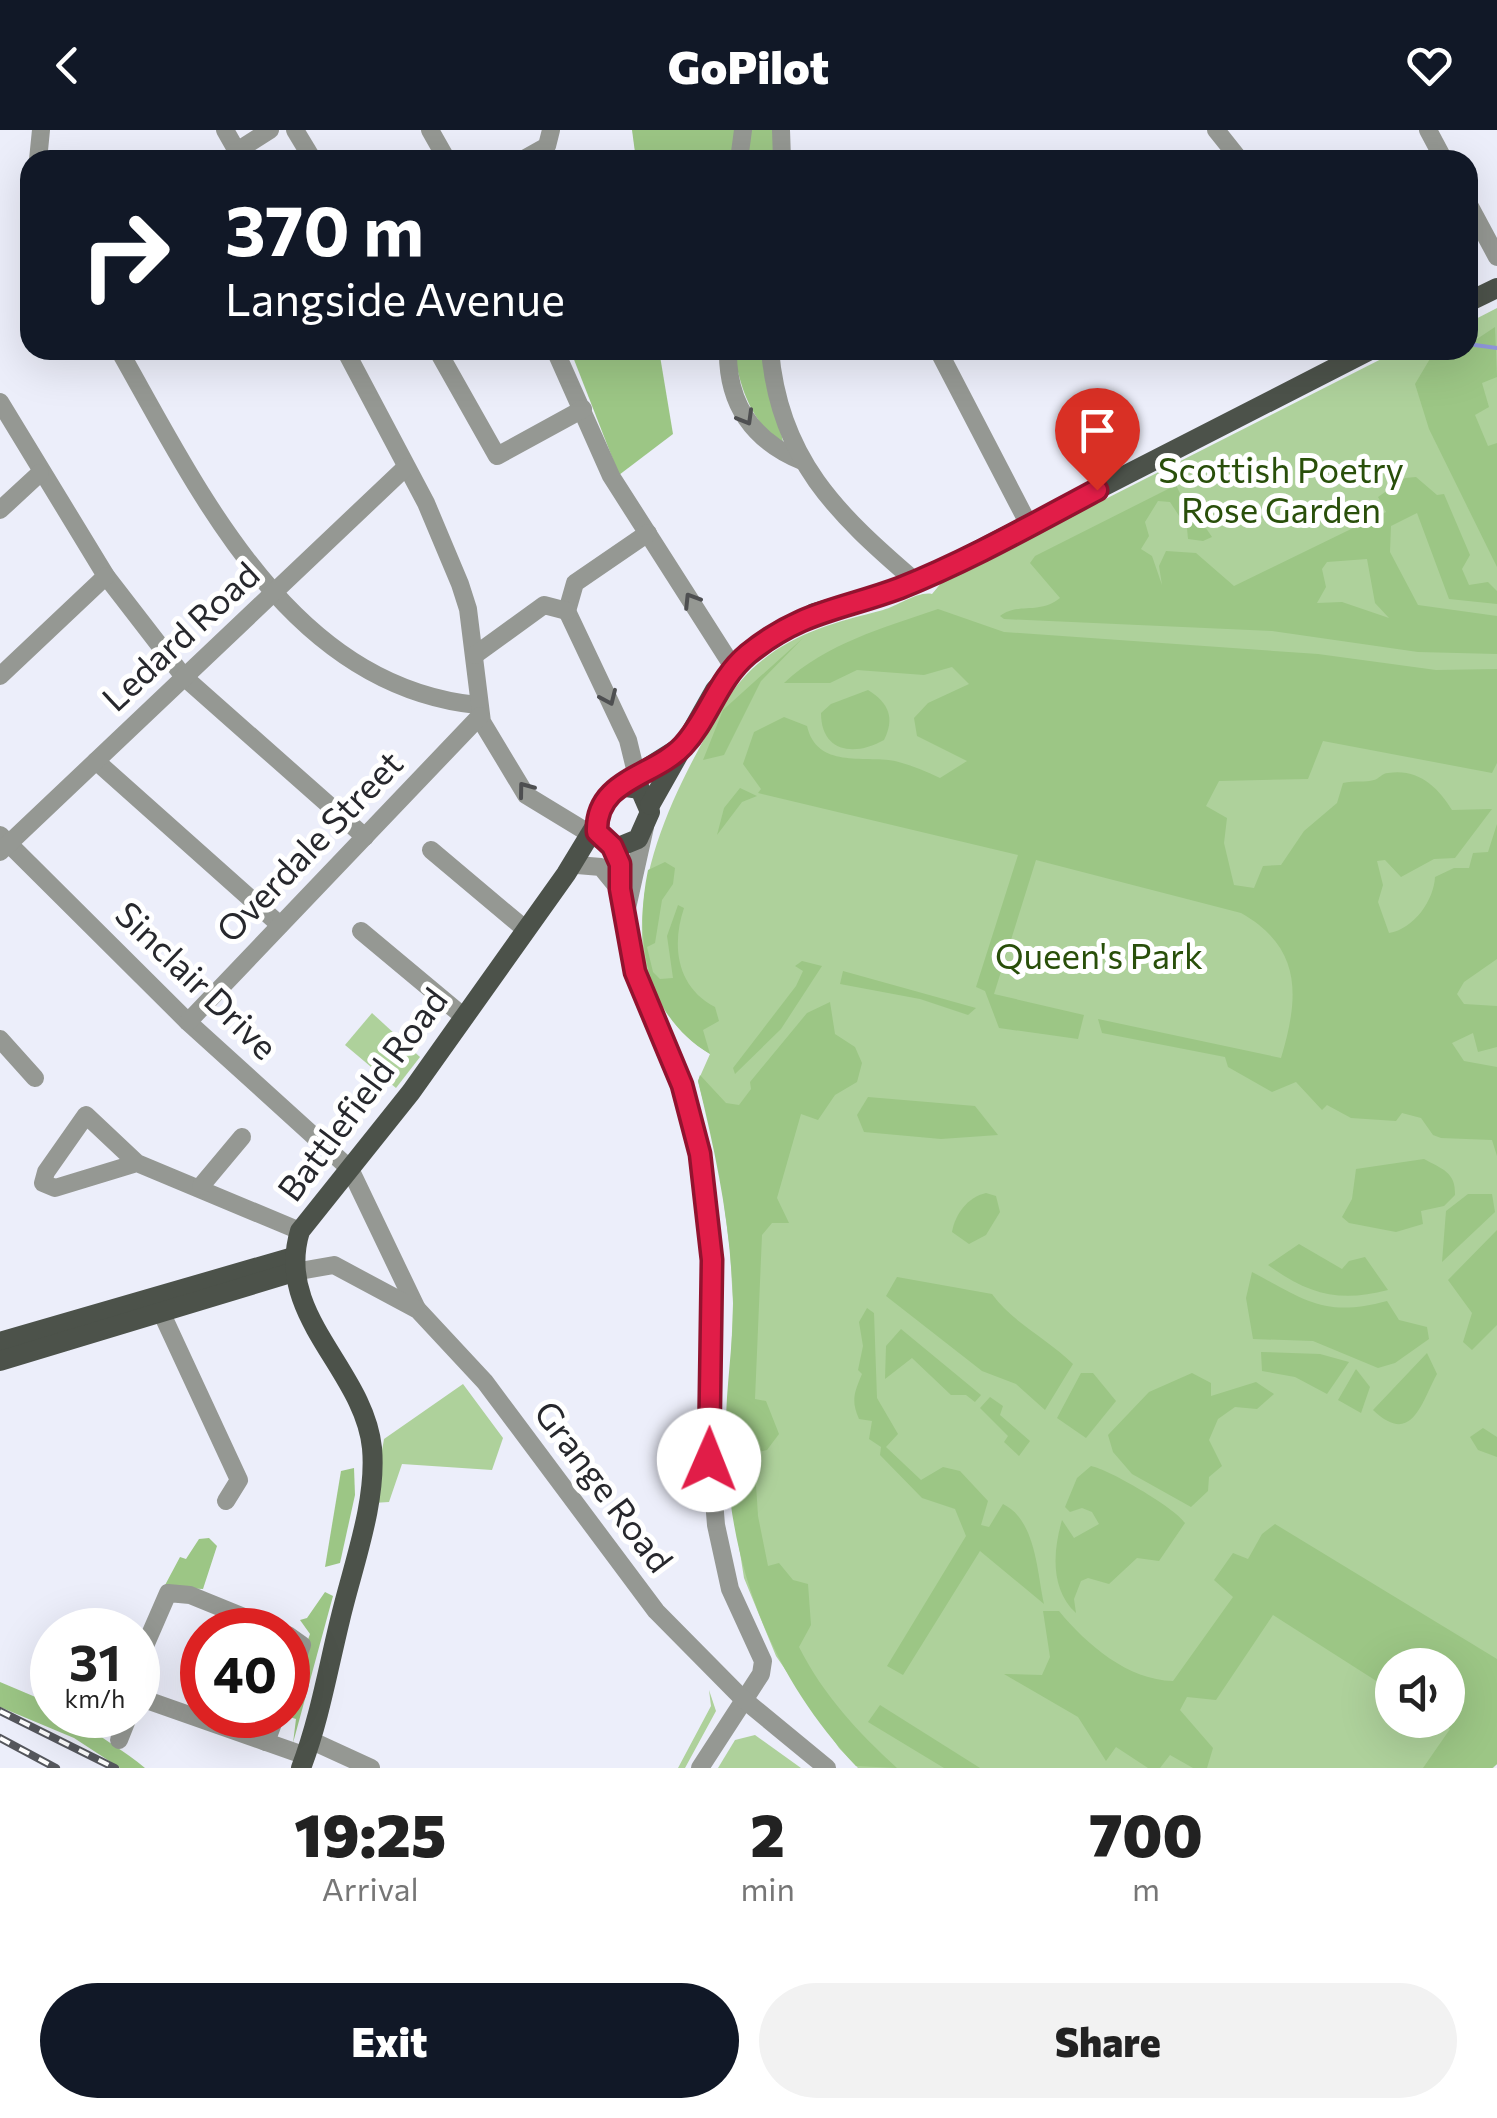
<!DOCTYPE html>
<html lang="en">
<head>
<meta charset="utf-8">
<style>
	body { margin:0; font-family:Commissioner,sans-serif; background:#f2f2f2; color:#222; height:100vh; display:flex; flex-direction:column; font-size:38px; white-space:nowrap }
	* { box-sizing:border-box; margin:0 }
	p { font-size:32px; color:#767676 }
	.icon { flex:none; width:55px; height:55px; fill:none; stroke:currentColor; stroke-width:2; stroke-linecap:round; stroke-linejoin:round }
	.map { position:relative; height:1638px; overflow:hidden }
	.sheet { display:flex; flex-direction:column; background:#fff; flex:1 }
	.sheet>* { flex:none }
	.banner { position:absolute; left:20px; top:20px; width:1458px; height:210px; border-radius:30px; box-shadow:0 10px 40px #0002; background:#111827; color:#fff; overflow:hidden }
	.buttons { position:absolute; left:1375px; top:1518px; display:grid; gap:20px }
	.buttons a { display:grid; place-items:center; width:90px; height:90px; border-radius:50%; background:#fff; box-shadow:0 10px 40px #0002; font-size:50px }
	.speed { position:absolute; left:30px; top:1478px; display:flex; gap:20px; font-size:50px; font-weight:700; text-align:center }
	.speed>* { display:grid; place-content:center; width:130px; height:130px; border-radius:50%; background:#fff; box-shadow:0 10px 40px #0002; line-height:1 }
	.speed small { font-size:25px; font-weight:400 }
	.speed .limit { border:15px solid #d22; background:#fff; color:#111 }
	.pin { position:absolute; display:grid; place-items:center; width:85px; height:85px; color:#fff; margin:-102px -42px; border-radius:50% 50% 50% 0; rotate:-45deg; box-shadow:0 0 10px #0007 }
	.pin .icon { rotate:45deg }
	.me { position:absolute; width:110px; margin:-55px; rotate:1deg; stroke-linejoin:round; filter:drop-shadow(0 0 8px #0008) }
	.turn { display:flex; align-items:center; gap:35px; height:210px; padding:0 40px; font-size:45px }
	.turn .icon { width:130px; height:130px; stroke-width:2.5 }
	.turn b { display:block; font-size:70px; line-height:85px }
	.eta { display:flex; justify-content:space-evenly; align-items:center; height:170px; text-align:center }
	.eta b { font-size:60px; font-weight:800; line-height:70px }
	.action { display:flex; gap:20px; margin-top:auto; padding:20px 40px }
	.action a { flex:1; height:115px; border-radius:60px; background:#111827; color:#fff; font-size:40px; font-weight:800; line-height:115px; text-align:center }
	.action a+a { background:#f2f2f2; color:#222 }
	header { display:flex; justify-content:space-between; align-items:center; height:130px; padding:0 40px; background:#111827; color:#fff; font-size:45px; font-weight:800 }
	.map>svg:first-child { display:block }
	.green { fill:#aed19b; fill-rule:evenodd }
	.forest { fill:#9cc685; fill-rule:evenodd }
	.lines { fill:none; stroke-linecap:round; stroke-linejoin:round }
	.stream { stroke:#9097dc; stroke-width:4 }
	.minor { stroke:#959893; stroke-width:18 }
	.major { stroke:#4c524a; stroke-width:20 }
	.rail-casing { stroke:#55575d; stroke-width:8 }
	.rail { stroke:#fff; stroke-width:4; stroke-dasharray:11; stroke-linecap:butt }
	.oneway { stroke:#4e4f51 }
	.route-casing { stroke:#92132f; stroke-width:25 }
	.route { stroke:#e11d48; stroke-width:18 }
	.labels { text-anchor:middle; stroke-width:10; stroke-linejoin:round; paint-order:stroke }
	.park-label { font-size:35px; fill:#294f0a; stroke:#fff }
	.street-label { font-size:35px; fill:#27282d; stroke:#fff }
</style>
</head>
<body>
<header><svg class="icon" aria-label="back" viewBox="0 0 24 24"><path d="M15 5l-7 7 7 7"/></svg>GoPilot<svg class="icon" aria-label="heart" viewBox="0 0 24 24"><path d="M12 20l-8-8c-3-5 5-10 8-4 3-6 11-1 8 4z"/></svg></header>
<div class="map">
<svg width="1497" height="1638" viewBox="0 0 1497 1638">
	<rect width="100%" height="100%" fill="#eceefa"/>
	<g class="green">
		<path d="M1497,178V1634L1493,1638H858L839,1618L776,1526L744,1448L727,1341L733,1173L730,1120L718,1027L698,951L710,924C600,853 645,721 694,628C711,597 726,564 752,539C791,503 833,493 883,480C898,476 918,461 932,464L942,452L1399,220H1468V193ZM1392,1535H1448V1590H1392Z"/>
		<polygon points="372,883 420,927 396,958 345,915"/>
		<polygon points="463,1254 503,1308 492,1340 402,1334 389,1372 373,1373 384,1309"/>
		<polygon points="709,1560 716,1581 685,1638 678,1638 711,1576"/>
		<polygon points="755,1605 801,1638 718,1638 735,1610"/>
	</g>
	<g class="forest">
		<polygon points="632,0 736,0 731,30 636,30"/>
		<polygon points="747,0 776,0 777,30 744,30"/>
		<polygon points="1495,197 1497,247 1482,253 1489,277 1475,285 1488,316 1497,313 1497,437 1429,299 1415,254 1431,227 1468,220 1468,215"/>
		<polygon points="587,220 659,220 673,304 619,345 573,227"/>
		<path d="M733,220H765L784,317C750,289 742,263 733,220Z"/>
		<path d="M1416,347L1437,365L1444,364L1470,425L1462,439L1469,455L1488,452L1497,461V474L1449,469L1417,383L1391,396L1390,422L1418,475L1497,486V524L1418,522L1272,501L1004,489L1000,486C1017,472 1040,485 1060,468L1030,433L1035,426L1176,355L1187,378L1193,379L1212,407L1203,411L1188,409L1187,398L1170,372L1158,371L1145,392L1149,406L1141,419L1152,426L1162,455L1159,436L1166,421L1196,423L1234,456L1386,382L1378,367L1405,348ZM1367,429L1375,473L1389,488L1342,472L1317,473L1326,457L1322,439L1327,432Z"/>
		<path d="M938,479L1004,502L1318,524L1436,540L1497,539V633L1492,643L1323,611L1308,649L1219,651L1206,676L1227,688L1224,713L1234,755L1254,758L1263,736L1281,735L1304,701L1337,673L1343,653C1354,650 1366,653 1374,650C1379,649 1382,643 1388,643C1418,638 1438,657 1452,680L1492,679L1455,728L1434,729L1401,747L1385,730L1377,731L1383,755L1378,772L1389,803C1414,799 1434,770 1435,747L1454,738H1469L1473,723L1488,722L1497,694V829L1464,852L1457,864L1464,874L1497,876V917L1478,922L1473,903L1452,913L1464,931L1497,937V1026L1492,1010L1441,1008L1433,1005L1421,988L1402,983L1396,991L1351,988L1327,975L1322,980L1296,952L1272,962L1228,937L1225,927L1102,903L1098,889L1281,928C1299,868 1303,818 1241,783L1036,730L994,864L1084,885L1078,909L999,898L985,861L976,857L1018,725L758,663L761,659L743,634L754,602L784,587L807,596C817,639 863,625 895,631C911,635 925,641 940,648L967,631L917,606L914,588L928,573L969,554L952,537L924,545L857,540L830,553H784C827,513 883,498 938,479Z"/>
		<polygon points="803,508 761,551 724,625 703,630 723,580"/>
		<path d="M868,560C889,573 895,588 884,610C854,627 821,622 821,583L831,574Z"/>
		<polygon points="740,658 757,666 742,672 717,705 724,678"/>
		<path d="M665,732L675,738L673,754L662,770L655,813L647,817L653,842L660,849L673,848L667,806L678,775L684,778C672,813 675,856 715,877L719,891L703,900L710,924C645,886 634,807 648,740Z"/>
		<polygon points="802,831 822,836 781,899 735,944 733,938 796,856 803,841 795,836"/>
		<polygon points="843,841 976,878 968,885 920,869 840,854"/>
		<path d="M830,872L835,904L855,917L862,933L857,952L835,965L818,990L801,984L777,1068L789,1093H772L762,1105L755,1269L766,1271L779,1304L767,1320L754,1323L758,1386L768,1436L779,1433L793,1450L808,1454L811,1495L799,1517C824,1566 857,1601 897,1638L856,1636C767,1542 725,1425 726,1297C726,1254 734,1211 733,1168C730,1090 716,1026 698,951L700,945L726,973L739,975L751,959L750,952L807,883Z"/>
		<polygon points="868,967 975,976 998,1005 941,1009 864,1002 857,985"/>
		<path d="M1424,1029C1442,1039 1456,1042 1455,1065L1444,1076L1421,1081L1423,1094L1396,1102L1349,1093L1342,1087L1352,1069L1356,1039Z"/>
		<path d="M986,1063L996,1066L1000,1082L986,1105L969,1114L952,1102C955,1084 968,1067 986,1063Z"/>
		<polygon points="1468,1064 1492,1064 1495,1082 1442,1132 1446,1081"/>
		<polygon points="1497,1100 1497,1195 1472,1220 1463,1212 1472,1183 1448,1150"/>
		<path d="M1299,1114L1342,1139L1349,1131L1365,1127L1388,1160C1339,1173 1308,1164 1268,1135Z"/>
		<path d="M1252,1142C1305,1170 1325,1188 1387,1171L1399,1190L1427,1197L1429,1209L1395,1233L1378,1238L1313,1211L1253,1209L1246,1168Z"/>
		<path d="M897,1147L992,1164C1014,1194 1047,1208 1073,1234L1045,1280L1016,1254L982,1241L886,1166Z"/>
		<path d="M867,1178L874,1183L877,1268L898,1304L886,1317L921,1350L943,1337L960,1341L988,1371L981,1395L989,1397L1003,1374C1036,1390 1037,1442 1044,1474L980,1421L903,1545L887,1536L966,1406L955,1379L922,1368L880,1325L881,1317L869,1309L872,1291L859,1289C851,1271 854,1263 862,1244L858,1240L863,1216L859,1192Z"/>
		<polygon points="901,1199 981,1265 975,1272 966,1265 951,1265 912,1228 885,1249 886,1216"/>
		<polygon points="1261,1222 1320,1224 1349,1232 1327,1264 1295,1247 1262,1241"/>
		<path d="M1427,1223L1437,1244C1421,1273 1412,1317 1373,1280Z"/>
		<polygon points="1356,1239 1370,1257 1361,1283 1338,1270"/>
		<polygon points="1081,1243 1093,1243 1116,1271 1086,1308 1057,1288"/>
		<polygon points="1192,1243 1211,1253 1211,1266 1256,1252 1274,1264 1257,1279 1235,1277 1218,1289 1209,1310 1222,1336 1209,1347 1208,1361 1191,1377 1132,1344 1113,1322 1108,1305 1149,1262"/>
		<polygon points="990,1267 1003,1276 1000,1285 1030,1311 1019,1326 1004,1312 1008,1306 980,1278"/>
		<polygon points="1483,1298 1497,1307 1497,1327 1478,1320 1470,1307"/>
		<path d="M1091,1336C1108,1339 1174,1377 1185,1393L1159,1431L1137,1428L1109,1454L1088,1448L1081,1451L1074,1469L1076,1483C1050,1459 1053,1421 1062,1390L1074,1408L1099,1394L1092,1382L1082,1378L1070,1382L1065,1377L1077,1348Z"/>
		<polygon points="354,1338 355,1365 340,1433 325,1437 341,1341"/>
		<path d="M1275,1394L1497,1529V1634L1492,1638H1423L1450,1599L1437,1590H1448V1535H1392V1561L1273,1485L1216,1570L1187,1567L1180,1580L1213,1618L1207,1638H1193L1170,1625L1160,1638H1148L1116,1617L1106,1631L1078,1587L1004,1544L1042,1545L1050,1527L1043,1481H1059C1087,1515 1128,1550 1173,1551L1233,1467L1214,1450L1233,1423L1248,1429L1262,1404Z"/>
		<polygon points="209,1408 217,1416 203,1459 164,1457 180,1427 186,1429 199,1409"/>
		<polygon points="325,1462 333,1466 293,1613 296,1589 283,1585 288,1585 288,1565 310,1504 300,1490 307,1488"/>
		<path d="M0,1552L52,1574V1585H85L83,1593C99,1607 125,1621 145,1638H120L74,1608L0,1577Z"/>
		<polygon points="880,1575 980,1638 944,1638 868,1592"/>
	</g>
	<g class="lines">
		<polyline class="stream" points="1475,215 1497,218"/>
		<g class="minor">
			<polyline points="225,0 242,30"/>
			<polyline points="295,0 313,30"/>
			<polyline points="430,0 447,30"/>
			<polyline points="781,0 782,30"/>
			<polyline points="1216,0 1240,30"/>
			<polyline points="1428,0 1444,30"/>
			<polyline points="237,21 270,0"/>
			<polyline points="38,30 41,0"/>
			<polyline points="522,30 547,16 551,0"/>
			<polyline points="739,30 743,0"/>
			<polyline points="1468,73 1497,127"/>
			<path d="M119,220C200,363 290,556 477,575"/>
			<polyline points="345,220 426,373 460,454 468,479 482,592 526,665 600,710"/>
			<polyline points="555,220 611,346 733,537"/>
			<path d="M728,220C727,274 753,311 802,331"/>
			<path d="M770,220C779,329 837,384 915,451"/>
			<polyline points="938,220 1029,395"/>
			<polyline points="440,225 497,326 583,279"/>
			<polyline points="0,272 106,446 184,547 365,707"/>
			<polyline points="0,380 40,343"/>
			<polyline points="567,481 628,610 639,655"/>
			<polyline points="567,481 575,453 648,403"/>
			<polyline points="475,525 544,475 567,481"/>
			<polyline points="0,546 106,446"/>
			<polyline points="96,631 280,795"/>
			<polyline points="0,705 188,892 350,1039 417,1179"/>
			<polyline points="612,716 620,734 619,759 635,842 682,955 700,1024 712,1130 709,1308 716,1395 730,1459 763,1531 761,1544 700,1638"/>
			<polyline points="431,720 525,799"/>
			<polyline points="0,722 406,337"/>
			<polyline points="577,735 601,737 619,759"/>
			<polyline points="627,778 645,697"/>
			<polyline points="361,801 464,887"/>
			<polyline points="188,892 480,586"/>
			<polyline points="0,909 35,948"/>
			<polyline points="137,1033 55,1058 43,1053 46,1042 86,985 137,1033 300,1101"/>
			<polyline points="201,1056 242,1007"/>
			<polyline points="294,1142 334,1135 418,1180 485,1252 656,1481 742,1568 827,1638"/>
			<polyline points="156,1171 239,1350 226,1371"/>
			<polyline points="288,1505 302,1515 288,1554"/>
			<polyline points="138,1532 168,1463 190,1465 276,1500"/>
			<polyline points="138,1567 306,1626"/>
			<polyline points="119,1610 129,1585"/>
			<polyline points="310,1610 371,1638"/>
			<polyline points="266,1612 276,1585"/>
		</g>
		<g class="major">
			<polyline points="1468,172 1497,158"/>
			<polyline points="619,656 640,659 650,682 638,709 616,718 597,702 602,676 615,658 682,616"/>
			<polyline points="650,675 715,560 748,524 814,483 891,461 938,441 1370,220"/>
			<polyline points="0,1212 293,1127"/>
			<polyline points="0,1231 294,1142"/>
			<path d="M301,1638C319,1591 328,1539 340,1490C352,1438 377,1373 372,1318C364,1239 274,1186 300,1101L411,962L566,744L597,693"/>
		</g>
		<g class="rail-casing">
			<g id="rail">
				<polyline points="0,1581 115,1638"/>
				<polyline points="0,1608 56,1638"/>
			</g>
		</g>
		<use href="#rail" class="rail"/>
	</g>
	<defs><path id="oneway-chevron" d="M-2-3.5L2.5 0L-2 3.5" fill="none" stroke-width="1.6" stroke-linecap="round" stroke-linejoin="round" transform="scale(2.5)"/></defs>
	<g class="oneway">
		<use href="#oneway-chevron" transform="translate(746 288) rotate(60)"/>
		<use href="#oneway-chevron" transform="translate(691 470) rotate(-122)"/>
		<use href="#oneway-chevron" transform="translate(609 568) rotate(66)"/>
		<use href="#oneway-chevron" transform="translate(525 659) rotate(-127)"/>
	</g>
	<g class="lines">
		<g class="route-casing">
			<path id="route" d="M709,1330L712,1130L700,1024L682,955L635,842L620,759V734L612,716L597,702C595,649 654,647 683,616C709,588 717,550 748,524C801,481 841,480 900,458C968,431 1033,394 1097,360"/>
		</g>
		<use href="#route" class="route"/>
	</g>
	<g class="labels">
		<g class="park-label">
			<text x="1281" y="353">Scottish Poetry<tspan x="1281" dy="40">Rose Garden</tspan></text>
			<text x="1099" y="839">Queen's Park</text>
		</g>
		<g class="street-label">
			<text transform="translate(181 507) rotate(-43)" y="12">Ledard Road</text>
			<text transform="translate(310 717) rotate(-46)" y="12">Overdale Street</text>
			<text transform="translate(196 851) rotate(44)" y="12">Sinclair Drive</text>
			<text transform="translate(363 965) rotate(-53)" y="12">Battlefield Road</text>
			<text transform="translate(603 1357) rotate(53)" y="12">Grange Road</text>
		</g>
	</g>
</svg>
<div class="buttons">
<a><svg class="icon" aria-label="sound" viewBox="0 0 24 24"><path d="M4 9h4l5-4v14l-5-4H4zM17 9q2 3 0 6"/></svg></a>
</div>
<div class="speed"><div>31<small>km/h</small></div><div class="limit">40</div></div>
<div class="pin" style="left:1097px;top:360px;background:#d93025"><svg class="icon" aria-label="arrive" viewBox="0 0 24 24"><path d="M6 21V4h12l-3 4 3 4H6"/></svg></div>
<svg class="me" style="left:709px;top:1330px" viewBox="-20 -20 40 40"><circle r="19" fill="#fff"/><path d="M0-13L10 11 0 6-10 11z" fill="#e11d48"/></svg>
<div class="banner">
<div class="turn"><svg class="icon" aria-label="right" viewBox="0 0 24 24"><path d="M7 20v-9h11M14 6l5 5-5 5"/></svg><div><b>370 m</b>Langside Avenue</div></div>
</div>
</div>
<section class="sheet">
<div class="eta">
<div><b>19:25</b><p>Arrival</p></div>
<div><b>2</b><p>min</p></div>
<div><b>700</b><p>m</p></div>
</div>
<div class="action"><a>Exit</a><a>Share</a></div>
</section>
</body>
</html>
